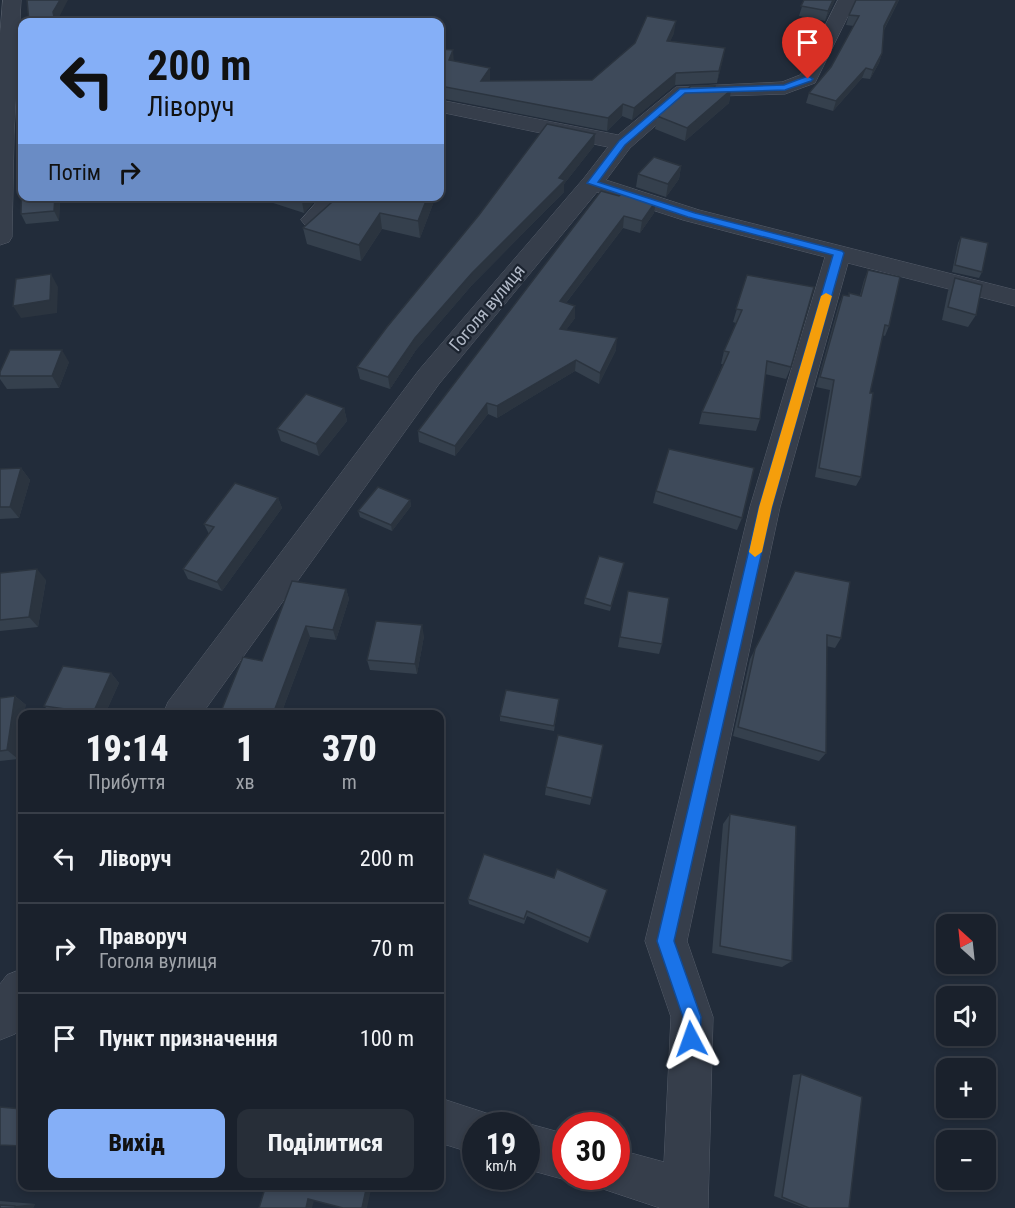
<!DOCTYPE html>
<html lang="uk">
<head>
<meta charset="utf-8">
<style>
	body { margin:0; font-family:"Roboto Condensed",sans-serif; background:#272e38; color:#f1f3f6; height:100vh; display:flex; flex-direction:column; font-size:22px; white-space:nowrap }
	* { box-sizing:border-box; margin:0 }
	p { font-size:20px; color:#9fa3a9 }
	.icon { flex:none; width:33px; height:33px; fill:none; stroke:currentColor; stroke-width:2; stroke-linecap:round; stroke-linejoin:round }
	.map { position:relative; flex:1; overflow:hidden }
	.details { position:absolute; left:18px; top:710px; width:426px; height:480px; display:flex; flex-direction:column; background:#1a212c; border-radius:12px; box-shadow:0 3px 9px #0003,0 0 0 2px #383e48 }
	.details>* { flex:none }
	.hud { position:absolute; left:18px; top:18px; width:426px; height:183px; border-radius:12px; box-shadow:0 3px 9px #0003,0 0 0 2px #383e48; background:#85aff7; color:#111; overflow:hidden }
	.needle { width:39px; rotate:333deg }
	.buttons { position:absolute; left:936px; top:914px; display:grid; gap:12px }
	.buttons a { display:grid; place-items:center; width:60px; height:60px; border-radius:12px; background:#1a212c; box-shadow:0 3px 9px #0003,0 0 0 2px #383e48; font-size:30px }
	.speed { position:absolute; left:462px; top:1112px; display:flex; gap:12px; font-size:30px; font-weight:700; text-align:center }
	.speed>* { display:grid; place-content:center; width:78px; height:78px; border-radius:50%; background:#1a212c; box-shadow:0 3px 9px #0003,0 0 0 2px #383e48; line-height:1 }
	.speed small { font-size:15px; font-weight:400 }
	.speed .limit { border:9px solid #d22; background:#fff; color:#111 }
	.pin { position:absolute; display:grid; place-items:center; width:51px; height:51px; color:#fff; margin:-62px -26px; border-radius:50% 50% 50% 0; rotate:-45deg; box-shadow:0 0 6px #0007 }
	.pin .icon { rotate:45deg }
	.me { position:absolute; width:66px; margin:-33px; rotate:356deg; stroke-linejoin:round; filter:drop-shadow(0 0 4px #0008) }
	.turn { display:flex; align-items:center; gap:21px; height:126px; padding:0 30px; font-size:27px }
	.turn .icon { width:78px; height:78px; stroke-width:2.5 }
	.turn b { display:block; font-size:42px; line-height:51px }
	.then { display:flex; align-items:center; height:57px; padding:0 30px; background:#0003; gap:12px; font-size:22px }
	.eta { display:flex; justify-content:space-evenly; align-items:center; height:102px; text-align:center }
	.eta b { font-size:36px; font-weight:800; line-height:42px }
	.cta { display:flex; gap:12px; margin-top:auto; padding:12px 30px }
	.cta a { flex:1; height:69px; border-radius:12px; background:#85aff7; color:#111; font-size:24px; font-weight:800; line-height:69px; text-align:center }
	.cta a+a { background:#272e38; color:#f1f3f6 }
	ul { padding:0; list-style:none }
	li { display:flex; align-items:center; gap:18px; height:90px; padding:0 30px; border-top:2px solid #383e48 }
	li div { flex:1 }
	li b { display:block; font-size:22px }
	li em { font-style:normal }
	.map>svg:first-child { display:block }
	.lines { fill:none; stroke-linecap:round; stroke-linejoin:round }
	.minor-casing { stroke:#545c69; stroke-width:1 }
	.minor { fill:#363e4b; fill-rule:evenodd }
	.wall { fill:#35404d }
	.shaded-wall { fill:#2b343f }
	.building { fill:#3e4a5a; stroke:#2b343f; stroke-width:1.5 }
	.route { fill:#1a73e8; stroke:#114b97; stroke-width:1.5 }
	.slow { fill:#f59e0b }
	.labels { text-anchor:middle; stroke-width:4.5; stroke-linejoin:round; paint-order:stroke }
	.far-street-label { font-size:18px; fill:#b1b9c7; stroke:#1b232f }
</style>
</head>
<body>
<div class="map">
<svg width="1015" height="1208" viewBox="0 0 1015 1208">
	<rect width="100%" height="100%" fill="#222c3a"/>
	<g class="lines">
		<g class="minor-casing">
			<g id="minor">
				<polygon points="3,0 21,0 14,135 12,237 9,242 0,245 0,34"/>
				<polygon points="838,0 856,0 815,83 785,94 688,97 630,148 606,180 699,210 1015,290 1015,306 848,263 780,507 687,941 713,1017 708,1208 660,1208 600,1188 594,1176 616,1176 616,1149 664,1162 671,1017 645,941 750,507 825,257 683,220 597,192 439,384 202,714 163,714 168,702 419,370 584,178 608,147 440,112 440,100 618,135 676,87 782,82 800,75"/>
				<path d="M322,196H347C337,211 323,230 305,225L301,220Z"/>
				<polygon points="22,969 22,1024 15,1034 0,1040 0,984 7,975"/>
				<polygon points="440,1098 492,1115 496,1125 476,1125 476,1154 440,1143"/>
				<polygon points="526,1123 566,1134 566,1176 576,1176 566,1180 526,1169 526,1125 521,1125"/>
			</g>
		</g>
		<use href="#minor" class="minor"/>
	</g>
	<g class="wall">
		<polygon points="804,0 835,0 825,21 799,16"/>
		<polygon points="856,0 899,0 884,30 882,53 879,63 870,79 862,78 833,111 806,103 809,93 831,67 854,26 846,25 849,15"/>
		<polygon points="674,33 670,41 725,48 717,83 675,85 632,120 622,116 607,131 440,98 440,99 440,49 454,61 490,81 489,81 592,80"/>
		<polygon points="714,90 731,90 729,103 685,141 655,129 657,116"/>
		<polygon points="595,134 594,146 564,184 564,192 472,285 416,350 390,389 360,379 357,367 479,215"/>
		<polygon points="681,166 679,179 666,197 636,187 638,174"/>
		<polygon points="601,191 654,213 640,233 623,228 566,303 575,318 566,330 616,350 599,384 575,371 497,418 488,414 455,456 419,442 418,431"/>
		<polygon points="22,196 60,196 59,221 26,224 21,214"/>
		<polygon points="266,196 319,196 304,213 267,201"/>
		<polygon points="436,196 420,238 382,229 361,261 307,244 303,228 329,205 329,202"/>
		<polygon points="961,237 982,272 979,278 952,272 958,243"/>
		<polygon points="868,270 889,326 885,336 882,335 870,393 861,477 856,486 815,477 830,390 816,387 839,304 843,295 860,295 864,280"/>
		<polygon points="747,275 791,367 786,379 765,374 760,419 756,431 699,424 702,412 723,364 721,364 724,351 736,323 733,322"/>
		<polygon points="955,278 976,315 968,327 942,320 948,291"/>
		<polygon points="69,362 59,388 7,389 0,379 0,376"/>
		<polygon points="344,408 347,421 319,456 281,441 277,429"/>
		<polygon points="21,468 30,480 19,518 0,519 0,469"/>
		<polygon points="656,491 742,518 737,530 653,503"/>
		<polygon points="278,498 282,508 222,591 188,579 183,569 209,534 204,524"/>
		<polygon points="410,500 411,506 392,531 360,517 358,511"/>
		<polygon points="623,568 610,611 584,604 585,598"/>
		<polygon points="795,571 841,638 835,648 826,646 826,753 819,761 733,736 750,659"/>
		<polygon points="0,573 46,580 38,627 0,631"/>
		<polygon points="346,589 349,599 336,640 310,637 281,714 262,661"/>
		<polygon points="628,591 662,644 659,654 618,647"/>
		<polygon points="424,636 417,674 370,670 367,660"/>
		<polygon points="111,673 119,683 105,714 53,714 44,706"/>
		<polygon points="15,696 26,705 22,714 22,725 18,759 0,761 0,698"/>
		<polygon points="559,699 554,731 500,721 500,716"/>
		<polygon points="603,745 590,805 545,795 546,787"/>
		<polygon points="730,814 792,961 782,967 712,953 723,824"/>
		<polygon points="554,878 607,890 588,943 527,916 524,924 469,904 468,899"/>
		<polygon points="801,1074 849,1208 805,1208 774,1196 793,1075"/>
		<polygon points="0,1201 35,1204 33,1208 0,1208"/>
	</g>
	<g class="shaded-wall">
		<polygon points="60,0 68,0 57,21 57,22 55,22 53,12"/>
		<polygon points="833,0 835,0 825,21 828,11"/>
		<polygon points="897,0 899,0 881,35 884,26"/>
		<polygon points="676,21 674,33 665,53 667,41"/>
		<polygon points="725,48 723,60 717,83 719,71"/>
		<polygon points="453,50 454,63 449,60"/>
		<polygon points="882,53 879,63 870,79 873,70"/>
		<polygon points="490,68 490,81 482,94 481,81"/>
		<polygon points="866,68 862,78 833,111 836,101"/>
		<polygon points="676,73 675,85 632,120 634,108"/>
		<polygon points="731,90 729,103 685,141 687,128"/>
		<polygon points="623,104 622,116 607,131 608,118"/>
		<polygon points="595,134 594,146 564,184 564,192 472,285 416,350 390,389 388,377 415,338 472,273 559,178"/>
		<polygon points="681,166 679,179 666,197 668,184"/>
		<polygon points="55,196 60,196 59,221 54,211"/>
		<polygon points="301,196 319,196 304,213"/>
		<polygon points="428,196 436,196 420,238 418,221"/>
		<polygon points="656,201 654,213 640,233 642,221"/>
		<polygon points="380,213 382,229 361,261 359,245"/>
		<polygon points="624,216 623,228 559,312 560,301"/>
		<polygon points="51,274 58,287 57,313 21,318 13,306"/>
		<polygon points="575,306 575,318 559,340 560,329"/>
		<polygon points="617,338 616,350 599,384 600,373"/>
		<polygon points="62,350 69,362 59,388 52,376"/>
		<polygon points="576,360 575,371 497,418 497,406"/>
		<polygon points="487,403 488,414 455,456 455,446"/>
		<polygon points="344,408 347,421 319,456 316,444"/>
		<polygon points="21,468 30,480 19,518 10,507"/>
		<polygon points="278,498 282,508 222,591 217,582"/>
		<polygon points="410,500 411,506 392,531 391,525"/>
		<polygon points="37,569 46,580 38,627 29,617"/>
		<polygon points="346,589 349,599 336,640 333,630"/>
		<polygon points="422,625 424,636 417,674 415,664"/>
		<polygon points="306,626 310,637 281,714 273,714"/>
		<polygon points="111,673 119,683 105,714 94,714 93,713"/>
		<polygon points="15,696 26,705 24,714 22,714 22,725 18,759 7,750"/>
		<polygon points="367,1185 372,1185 367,1208 362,1208"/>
		<polygon points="315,1197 312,1208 306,1208 308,1199"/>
		<polygon points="35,1204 33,1208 15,1208 15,1206"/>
	</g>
	<g class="building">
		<polygon points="27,0 60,0 53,12 55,22 29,22"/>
		<polygon points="804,0 833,0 828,11 801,6"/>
		<polygon points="856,0 897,0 884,26 882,53 873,70 866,68 836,101 809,93 831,67 859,16 849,15"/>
		<polygon points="647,16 676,21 667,41 725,48 719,71 676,73 634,108 623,104 608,118 440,86 440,49 453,50 449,60 490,68 481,81 592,80 635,43"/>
		<polygon points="691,86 715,86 713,90 731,90 687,128 657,116"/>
		<polygon points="547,124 595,134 559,178 565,180 472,273 415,338 388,377 357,367 387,327 479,215"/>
		<polygon points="654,157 681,166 668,184 638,174"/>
		<polygon points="22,177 22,196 55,196 54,211 21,214"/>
		<polygon points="601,191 619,196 624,191 656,201 642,221 624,216 560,301 575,306 560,329 617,338 600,373 576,360 497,406 487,403 455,446 418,431"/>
		<polygon points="334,196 428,196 418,221 380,213 359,245 303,228 331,203 329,202"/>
		<polygon points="961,237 988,243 982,272 955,265"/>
		<polygon points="868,270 900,277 889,326 885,325 870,393 873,393 861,477 819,468 834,380 820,377 843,295 849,296 849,293 861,296"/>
		<polygon points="51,274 50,300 13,306 16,279"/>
		<polygon points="747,275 814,287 791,367 767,361 760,419 702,412 729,352 724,351 742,310 736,309"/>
		<polygon points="955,278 982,285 976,315 948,307"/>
		<polygon points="10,350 62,350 52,376 0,376 0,372"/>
		<polygon points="306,394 344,408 316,444 277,429"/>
		<polygon points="669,449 754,468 742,518 656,491"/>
		<polygon points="21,468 10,507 0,507 0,469"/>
		<polygon points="235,483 278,498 217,582 183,569 214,527 204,524"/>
		<polygon points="378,487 410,500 391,525 358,511"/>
		<polygon points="599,556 624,563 611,606 585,598"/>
		<polygon points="37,569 29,617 0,620 0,573"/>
		<polygon points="795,571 850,582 841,638 827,635 826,753 738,727 755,649"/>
		<polygon points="292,581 346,589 333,630 306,626 273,714 220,714 243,657 262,661"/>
		<polygon points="628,591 669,598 662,644 620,637"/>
		<polygon points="376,621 422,625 415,664 367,660"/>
		<polygon points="63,666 111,673 93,713 44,706"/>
		<polygon points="506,690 559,699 554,726 500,716"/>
		<polygon points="15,696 7,750 0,751 0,698"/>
		<polygon points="558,735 603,745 592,798 546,787"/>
		<polygon points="730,814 796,826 792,961 720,946"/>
		<polygon points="484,854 554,878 557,869 607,890 590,938 527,911 524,919 468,899"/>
		<polygon points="801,1074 862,1097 849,1208 809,1208 782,1197"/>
		<polygon points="0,1107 22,1109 22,1146 0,1145"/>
		<polygon points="266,1185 367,1185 362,1208 343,1208 308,1199 306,1208 259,1208"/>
		<polygon points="0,1205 15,1206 15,1208 0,1208"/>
	</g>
	<polygon class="route" points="808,76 813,79 811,81 785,90 685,93 625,145 598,182 695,213 842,251 844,253 772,507 674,941 701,1017 700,1039 698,1045 691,1048 685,1045 682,1039 683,1017 657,941 759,507 833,255 688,217 587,183 619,141 680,89 784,85"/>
	<polygon class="slow" points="826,293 832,296 772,507 762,552 755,557 749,552 759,507 821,296"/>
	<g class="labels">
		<g class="far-street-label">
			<text transform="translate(487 308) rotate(-50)" y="6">Гоголя вулиця</text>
		</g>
	</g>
</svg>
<div class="buttons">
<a><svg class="needle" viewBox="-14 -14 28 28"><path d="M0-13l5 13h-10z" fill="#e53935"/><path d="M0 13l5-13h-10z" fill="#9fa3a9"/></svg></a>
<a><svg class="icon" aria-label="sound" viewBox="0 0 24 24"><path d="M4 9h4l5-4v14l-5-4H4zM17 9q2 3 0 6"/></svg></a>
<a>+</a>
<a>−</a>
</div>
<div class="speed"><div>19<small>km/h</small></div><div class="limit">30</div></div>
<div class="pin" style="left:808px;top:79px;background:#d93025"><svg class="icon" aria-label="arrive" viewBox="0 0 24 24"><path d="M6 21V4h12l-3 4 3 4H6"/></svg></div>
<svg class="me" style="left:691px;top:1039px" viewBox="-20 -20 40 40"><path d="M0-17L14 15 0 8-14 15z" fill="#1a73e8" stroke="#fff" stroke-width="4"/></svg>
<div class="hud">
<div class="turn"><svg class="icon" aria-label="left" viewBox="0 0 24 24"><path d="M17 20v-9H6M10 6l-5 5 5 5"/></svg><div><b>200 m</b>Ліворуч</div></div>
<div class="then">Потім<svg class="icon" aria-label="right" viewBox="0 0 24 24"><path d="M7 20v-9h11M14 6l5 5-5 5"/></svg></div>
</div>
<section class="details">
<div class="eta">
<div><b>19:14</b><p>Прибуття</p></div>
<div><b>1</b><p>хв</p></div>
<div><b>370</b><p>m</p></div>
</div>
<ul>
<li><svg class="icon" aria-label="left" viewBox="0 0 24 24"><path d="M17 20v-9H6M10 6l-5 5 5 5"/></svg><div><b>Ліворуч</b></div><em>200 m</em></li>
<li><svg class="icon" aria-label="right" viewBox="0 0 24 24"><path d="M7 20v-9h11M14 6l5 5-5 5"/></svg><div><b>Праворуч</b><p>Гоголя вулиця</p></div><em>70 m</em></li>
<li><svg class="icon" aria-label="arrive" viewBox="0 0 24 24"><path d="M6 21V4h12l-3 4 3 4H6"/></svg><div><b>Пункт призначення</b></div><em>100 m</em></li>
</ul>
<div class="cta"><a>Вихід</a><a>Поділитися</a></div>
</section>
</div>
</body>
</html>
